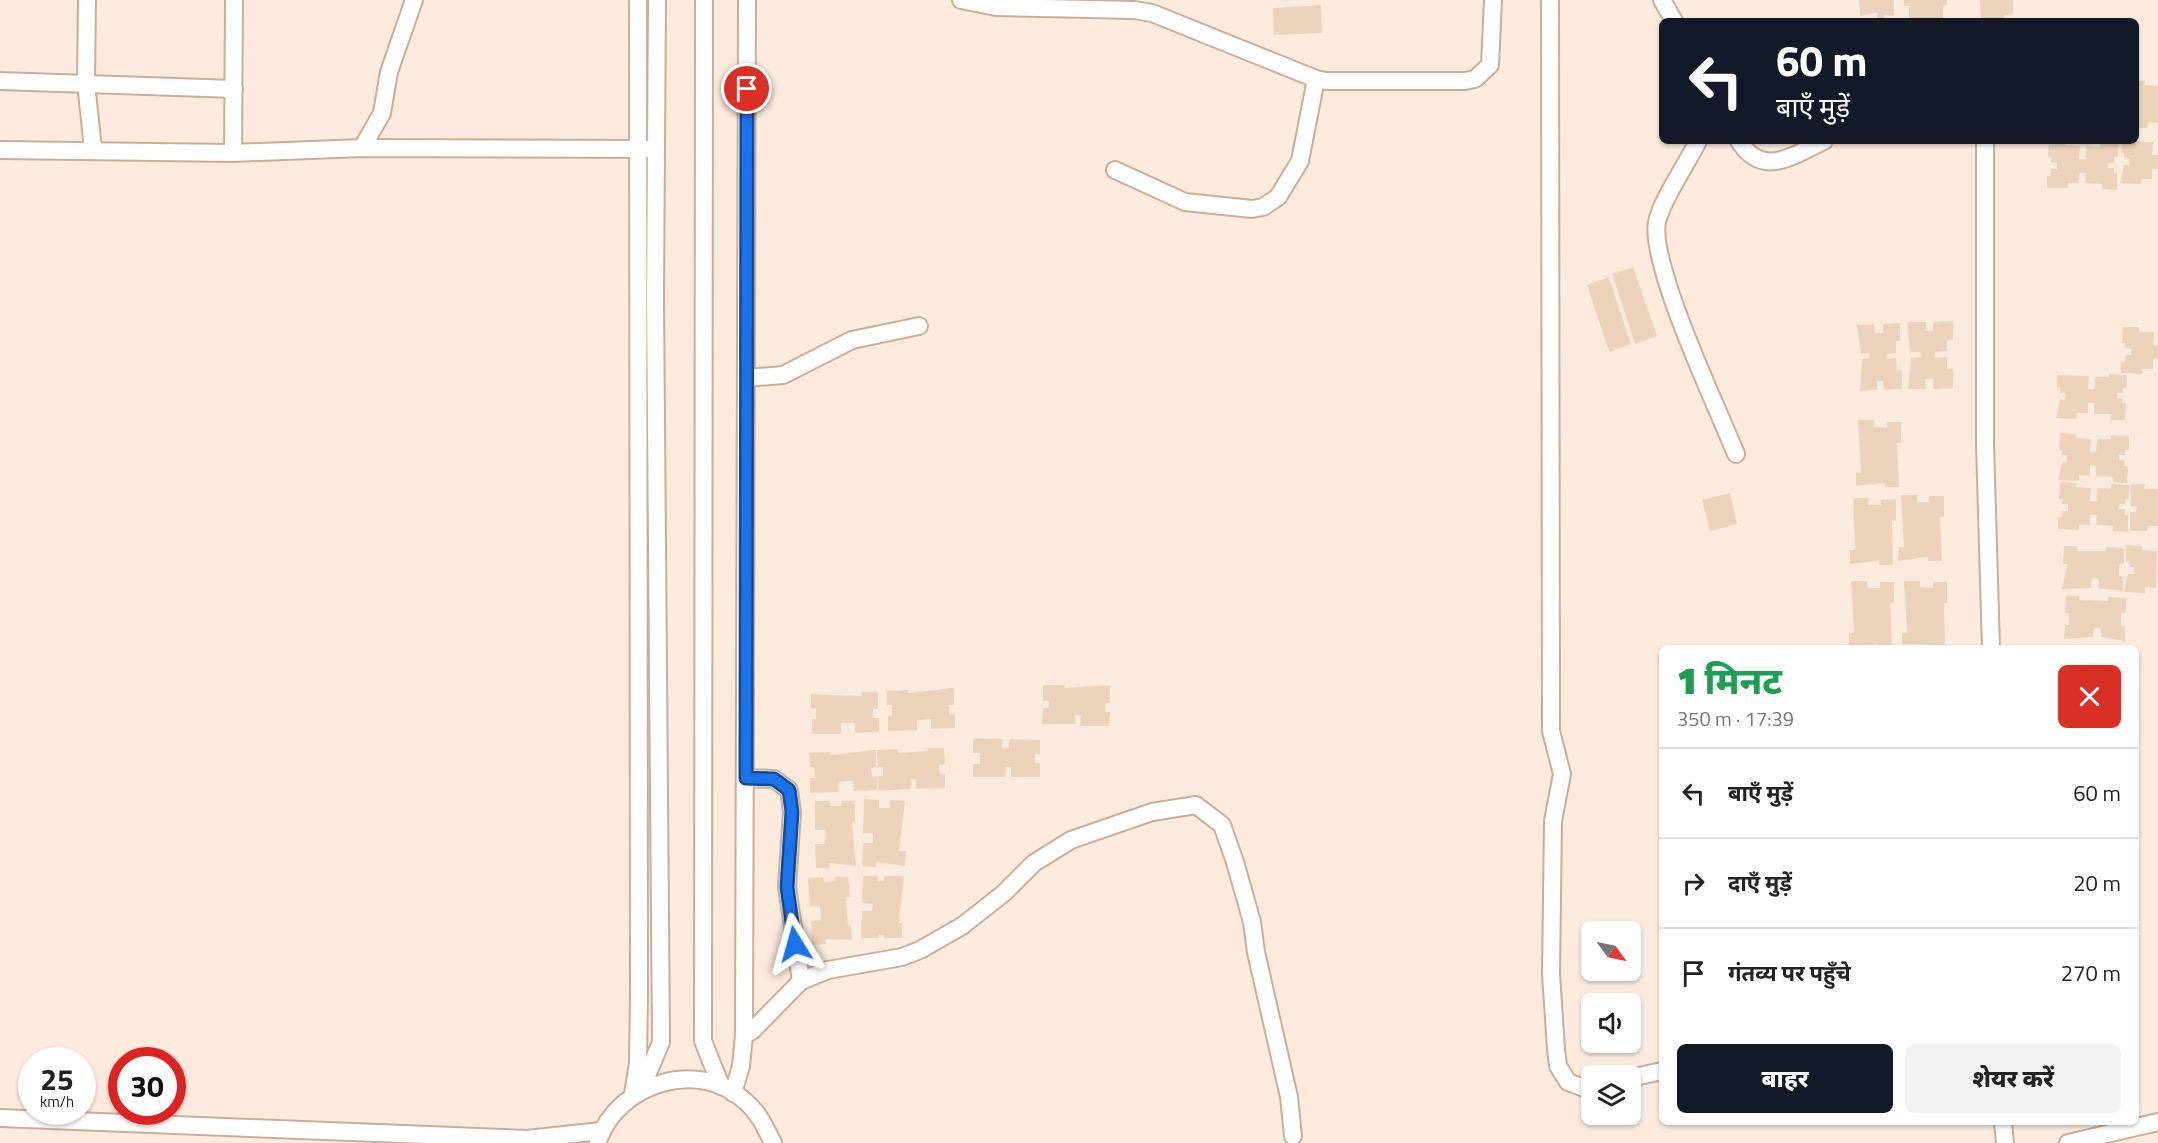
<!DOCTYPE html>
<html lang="hi">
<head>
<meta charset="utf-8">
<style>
	body { margin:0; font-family:"Titillium Web","Noto Sans Devanagari",sans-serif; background:#f2f2f2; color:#222; height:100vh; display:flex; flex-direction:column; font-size:22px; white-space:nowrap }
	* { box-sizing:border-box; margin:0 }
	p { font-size:20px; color:#767676 }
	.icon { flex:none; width:33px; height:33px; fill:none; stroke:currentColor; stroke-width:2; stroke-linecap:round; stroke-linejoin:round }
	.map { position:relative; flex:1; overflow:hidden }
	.sheet { position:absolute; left:1659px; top:645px; width:480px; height:480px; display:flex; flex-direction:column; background:#fff; border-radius:9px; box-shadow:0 2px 4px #0004 }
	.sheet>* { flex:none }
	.top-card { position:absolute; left:1659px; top:18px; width:480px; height:126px; border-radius:9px; box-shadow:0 2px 4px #0004; background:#111827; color:#fff; overflow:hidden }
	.needle { width:39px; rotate:123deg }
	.tools { position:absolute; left:1581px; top:921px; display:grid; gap:12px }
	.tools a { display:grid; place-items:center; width:60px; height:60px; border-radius:9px; background:#fff; box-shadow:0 2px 4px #0004; font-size:30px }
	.speed { position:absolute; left:18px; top:1047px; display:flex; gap:12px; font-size:30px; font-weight:700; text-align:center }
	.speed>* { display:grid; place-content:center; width:78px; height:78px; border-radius:50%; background:#fff; box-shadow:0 2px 4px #0004; line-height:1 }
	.speed small { font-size:15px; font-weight:400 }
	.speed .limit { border:9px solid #d22; background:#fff; color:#111 }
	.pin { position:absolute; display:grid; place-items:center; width:51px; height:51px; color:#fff; margin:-26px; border:3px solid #fff; border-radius:50%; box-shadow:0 2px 6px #0007 }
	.me { position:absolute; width:66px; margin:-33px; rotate:352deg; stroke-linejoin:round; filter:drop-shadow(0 0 4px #0008) }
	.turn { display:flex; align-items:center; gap:21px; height:126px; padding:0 18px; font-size:27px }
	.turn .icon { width:78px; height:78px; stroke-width:2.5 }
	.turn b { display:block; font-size:42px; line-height:51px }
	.round { display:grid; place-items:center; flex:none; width:63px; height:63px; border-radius:9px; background:#f2f2f2 }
	.overview { display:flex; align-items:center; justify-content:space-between; height:102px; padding:0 18px }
	h1 { font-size:36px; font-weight:800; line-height:45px; color:#1e9e55 }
	.primary-button { display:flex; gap:12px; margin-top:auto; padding:12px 18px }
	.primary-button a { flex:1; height:69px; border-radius:9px; background:#111827; color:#fff; font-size:24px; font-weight:800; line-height:69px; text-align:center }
	.primary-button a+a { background:#f2f2f2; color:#222 }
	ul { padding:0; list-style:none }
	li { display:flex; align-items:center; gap:18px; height:90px; padding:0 18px; border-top:2px solid #e0e0e0 }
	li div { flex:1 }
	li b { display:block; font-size:22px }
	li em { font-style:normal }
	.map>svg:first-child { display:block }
	.building { fill:#eed3bc }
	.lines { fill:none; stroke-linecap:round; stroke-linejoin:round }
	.minor-casing { stroke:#c9af99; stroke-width:20 }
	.minor { stroke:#fff; stroke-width:16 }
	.route-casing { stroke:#114b97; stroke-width:15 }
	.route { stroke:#1a73e8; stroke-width:10 }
</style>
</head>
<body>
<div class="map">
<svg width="2158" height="1143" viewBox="0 0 2158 1143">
	<rect width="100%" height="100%" fill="#fdecde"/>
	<g class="building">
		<polygon points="1859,0 1894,0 1894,16 1884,15 1884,21 1877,21 1877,13 1860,16"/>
		<polygon points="1904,0 1947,0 1947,5 1943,5 1943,19 1919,21 1919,18 1909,19 1909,6 1904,6"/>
		<polygon points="1980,0 2013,0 2013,14 2004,15 2004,21 1981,21"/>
		<polygon points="1321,5 1322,33 1274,35 1273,8"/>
		<polygon points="2136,81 2145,81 2145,85 2158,86 2158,123 2148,122 2147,128 2136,128"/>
		<polygon points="2049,141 2065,141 2065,145 2080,146 2079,159 2086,159 2086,146 2100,147 2100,142 2119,143 2118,157 2115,157 2114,163 2108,163 2108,168 2114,168 2114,173 2117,173 2117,190 2102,189 2102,184 2085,183 2086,173 2079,173 2079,183 2068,183 2068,188 2047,188 2047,176 2051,176 2051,169 2057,169 2057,163 2051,162 2051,157 2048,157"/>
		<polygon points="2122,141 2153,142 2152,155 2158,155 2158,169 2152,169 2152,179 2141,179 2141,184 2120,183 2124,165 2129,165 2130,159 2124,158 2124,153 2121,153"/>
		<polygon points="1633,267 1657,336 1635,344 1612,274"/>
		<polygon points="1609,277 1631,344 1609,352 1587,285"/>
		<polygon points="1953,321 1953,340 1947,340 1947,351 1935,352 1935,358 1947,357 1947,369 1953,369 1953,388 1933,389 1933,379 1925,379 1926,389 1908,389 1911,358 1921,357 1921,352 1910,352 1907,322 1926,322 1926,331 1933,331 1933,322"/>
		<polygon points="1900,323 1900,341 1896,341 1896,353 1887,354 1887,359 1896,358 1897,370 1902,370 1902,389 1884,390 1883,381 1877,381 1877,390 1860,391 1862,359 1870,358 1869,353 1861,354 1857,325 1874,324 1875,333 1883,333 1883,324"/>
		<polygon points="2123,327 2139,327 2139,332 2154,332 2153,345 2158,345 2158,359 2153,359 2153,369 2142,369 2142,374 2121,373 2121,362 2125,362 2125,355 2131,355 2131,349 2125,348 2125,343 2122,343"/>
		<polygon points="2109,374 2127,375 2127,388 2123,388 2123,393 2117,393 2117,398 2123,398 2122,403 2126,403 2125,420 2110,420 2111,414 2094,414 2094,403 2088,403 2088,413 2077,413 2076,419 2056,418 2060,399 2065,400 2065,393 2060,393 2060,388 2057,387 2057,375 2089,376 2088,389 2094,389 2095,377 2109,377"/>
		<polygon points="1858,420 1874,420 1874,427 1887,427 1887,422 1901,422 1901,443 1897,443 1899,487 1885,487 1885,483 1856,486 1856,473 1861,473"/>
		<polygon points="2060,433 2076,434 2076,438 2091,439 2090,452 2096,452 2097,439 2111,439 2111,435 2129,436 2129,450 2125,450 2125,455 2119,455 2119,460 2125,460 2124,466 2128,466 2127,483 2113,482 2113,477 2096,476 2096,466 2090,465 2090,476 2079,475 2079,481 2058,480 2062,462 2067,462 2067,455 2062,455 2062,450 2059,450"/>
		<polygon points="2060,482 2076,483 2076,487 2091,488 2090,501 2097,501 2097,488 2111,489 2111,484 2130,485 2129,499 2126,499 2125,505 2119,504 2119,509 2125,509 2125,515 2128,515 2128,532 2113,531 2113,526 2096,525 2097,515 2090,515 2090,525 2079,524 2079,530 2058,529 2058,517 2062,518 2062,511 2068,511 2068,504 2062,504 2063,499 2059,499"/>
		<polygon points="2131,484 2145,484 2144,489 2158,489 2158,526 2148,526 2147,531 2130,531 2130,512 2136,512 2137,506 2131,506"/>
		<polygon points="1730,493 1737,524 1710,531 1702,500"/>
		<polygon points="1901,495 1917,495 1917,502 1929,502 1929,496 1944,496 1944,517 1940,517 1942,561 1928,561 1928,557 1898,561 1899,547 1904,547"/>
		<polygon points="1853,498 1869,498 1868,505 1881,505 1881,500 1896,499 1896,521 1892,520 1893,565 1879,565 1879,561 1850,564 1850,550 1855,550"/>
		<polygon points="2126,545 2142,546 2142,550 2157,551 2156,588 2145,587 2145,593 2124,592 2128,574 2134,574 2134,567 2129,567 2129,562 2126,562"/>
		<polygon points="2064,546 2077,546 2077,551 2106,551 2106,547 2124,548 2124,564 2119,564 2119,576 2123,577 2123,591 2098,588 2099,579 2092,578 2091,588 2062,589 2067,564 2063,564"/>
		<polygon points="1851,581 1867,581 1867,588 1880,588 1880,582 1894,582 1894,603 1890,603 1892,648 1878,648 1878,644 1849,647 1849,633 1854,633"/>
		<polygon points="1904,581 1920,581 1920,587 1933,588 1933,582 1947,582 1947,603 1944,603 1945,645 1902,644 1902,633 1907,633"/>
		<polygon points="2066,596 2079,596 2079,600 2108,601 2108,597 2126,598 2126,613 2121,613 2121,626 2125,626 2125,641 2101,637 2101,628 2094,628 2093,637 2064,639 2065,625 2069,625 2069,614 2065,613"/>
		<polygon points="1043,685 1065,685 1064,688 1110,685 1110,703 1105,703 1105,712 1110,712 1109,726 1080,726 1081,715 1075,715 1075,724 1042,724 1043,708 1049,708 1049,701 1043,701"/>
		<polygon points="954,688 954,705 949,705 949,714 955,714 955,728 931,729 931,719 917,720 917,730 888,731 888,716 892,716 892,705 887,705 887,691 908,690 908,693"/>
		<polygon points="861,692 878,692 878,709 873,709 873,718 879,718 879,732 855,733 855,723 841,723 841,734 812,734 812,719 816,719 816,708 811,709 811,694 862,696"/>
		<polygon points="973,738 1003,739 1002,748 1009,748 1009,739 1040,740 1040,754 1035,754 1035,763 1040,763 1040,777 1011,777 1011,767 1006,767 1005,777 973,777 973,764 980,764 980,753 973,753"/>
		<polygon points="928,748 944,748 945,765 939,765 940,774 945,774 945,788 916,789 916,779 911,779 911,789 878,791 878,776 883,776 883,767 878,767 877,750 898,749 898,753 928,751"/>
		<polygon points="876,750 876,767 871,768 872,777 877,776 877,790 854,791 853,781 838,782 839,792 810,793 810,778 815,778 814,767 810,767 809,753 830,752 830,755"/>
		<polygon points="864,799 879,800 879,808 890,808 890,800 905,801 899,851 906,851 905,866 876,862 876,867 862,866 863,843 873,843 873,833 863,833"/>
		<polygon points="815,801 830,801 830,806 841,806 841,801 855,801 855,822 852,822 856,866 829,863 830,868 816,868 815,844 825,844 826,830 815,830"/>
		<polygon points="848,876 850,897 846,897 848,926 851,926 852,940 826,939 826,944 812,945 811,921 821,920 820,906 810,907 808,878 823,877 824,882 835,881 834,877"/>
		<polygon points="863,876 878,876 878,881 884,881 884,876 904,876 899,923 902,923 902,938 884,938 884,935 879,935 878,938 861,938 862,911 872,911 873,904 862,903"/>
	</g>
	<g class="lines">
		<g class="minor-casing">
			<g id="minor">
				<polyline points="87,0 86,83 93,149"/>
				<polyline points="704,0 703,1041 721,1086"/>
				<polyline points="961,0 996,7 1134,10 1152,13 1316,79 1326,81 1465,81 1475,79 1490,65 1493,0"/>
				<polyline points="1550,0 1551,731 1562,774 1553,821 1551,974 1556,1049 1558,1066 1568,1082 1584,1088 1592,1087"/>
				<polyline points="1662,0 1674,21"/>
				<polyline points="0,81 234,89"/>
				<path d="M1698,141C1688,162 1661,201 1657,222C1649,264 1717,407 1736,454"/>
				<path d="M1739,141C1763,179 1793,155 1824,141"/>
				<polyline points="1985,141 1985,444 1991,648"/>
				<polyline points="362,148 382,113 389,72 414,0"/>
				<polyline points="0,150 233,153 362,148 647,149"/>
				<polyline points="233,153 234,0"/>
				<polyline points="1115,170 1185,202 1252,209 1263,207 1278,197 1300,161 1316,79"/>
				<polyline points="747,378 783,375 852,340 919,326"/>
				<polyline points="745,778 774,779 789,790 792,812 787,887 801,981"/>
				<polyline points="744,1035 752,1031 801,981 828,970 902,957 920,950 962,926 1004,893 1034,863 1071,840 1152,812 1196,805 1222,825 1235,862 1252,922 1256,952 1289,1097 1293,1136"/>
				<polyline points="1630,1078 1662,1071"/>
				<polyline points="641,1090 661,1042 655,297 657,0"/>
				<polyline points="733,1093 741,1066 744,1035 747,0"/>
				<polyline points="633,1094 638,1063 639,995 638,0"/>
				<polyline points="0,1118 527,1139 601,1131"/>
				<polyline points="2003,1122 2005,1143"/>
				<path d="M598,1141C618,1083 699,1058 745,1101C759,1113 765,1127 773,1143"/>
				<polyline points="2068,1143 2158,1122"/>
			</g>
		</g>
		<use href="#minor" class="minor"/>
	</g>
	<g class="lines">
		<g class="route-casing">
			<polyline id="route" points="747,89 746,778 774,779 789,790 792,812 787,887 795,944"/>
		</g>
		<use href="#route" class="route"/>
	</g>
</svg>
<div class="tools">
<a><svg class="needle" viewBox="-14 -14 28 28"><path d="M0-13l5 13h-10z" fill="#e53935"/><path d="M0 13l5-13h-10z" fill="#767676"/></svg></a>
<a><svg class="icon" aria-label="sound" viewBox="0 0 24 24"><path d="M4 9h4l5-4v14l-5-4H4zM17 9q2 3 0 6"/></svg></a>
<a><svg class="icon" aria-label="layers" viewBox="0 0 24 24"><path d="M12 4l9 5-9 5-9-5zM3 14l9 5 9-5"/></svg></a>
</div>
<div class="speed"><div>25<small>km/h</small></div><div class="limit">30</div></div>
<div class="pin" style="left:747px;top:89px;background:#d93025"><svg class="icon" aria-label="arrive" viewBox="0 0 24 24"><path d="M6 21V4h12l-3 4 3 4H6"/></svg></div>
<svg class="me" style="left:795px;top:944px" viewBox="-20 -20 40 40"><path d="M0-17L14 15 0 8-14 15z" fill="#1a73e8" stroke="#fff" stroke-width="4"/></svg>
<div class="top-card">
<div class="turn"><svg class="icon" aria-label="left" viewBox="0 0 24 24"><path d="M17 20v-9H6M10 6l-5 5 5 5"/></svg><div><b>60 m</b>बाएँ मुड़ें</div></div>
</div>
<section class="sheet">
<div class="overview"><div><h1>1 मिनट</h1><p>350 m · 17:39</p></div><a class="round" style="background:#d93025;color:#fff"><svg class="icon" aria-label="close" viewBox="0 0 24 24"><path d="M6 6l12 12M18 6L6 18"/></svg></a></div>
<ul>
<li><svg class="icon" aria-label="left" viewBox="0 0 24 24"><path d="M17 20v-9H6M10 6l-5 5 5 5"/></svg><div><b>बाएँ मुड़ें</b></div><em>60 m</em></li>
<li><svg class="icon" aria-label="right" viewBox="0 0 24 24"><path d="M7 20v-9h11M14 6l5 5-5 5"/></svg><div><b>दाएँ मुड़ें</b></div><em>20 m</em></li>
<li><svg class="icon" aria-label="arrive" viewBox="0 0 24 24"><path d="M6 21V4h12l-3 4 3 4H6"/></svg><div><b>गंतव्य पर पहुँचे</b></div><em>270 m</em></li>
</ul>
<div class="primary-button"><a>बाहर</a><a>शेयर करें</a></div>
</section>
</div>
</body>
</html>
